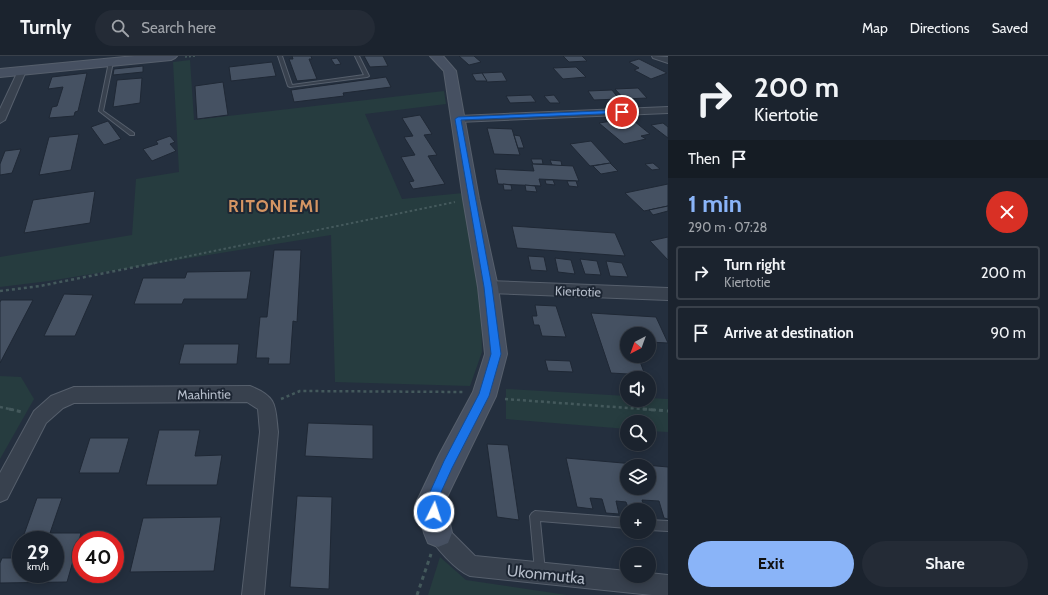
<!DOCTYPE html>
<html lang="en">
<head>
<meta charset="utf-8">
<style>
	body { margin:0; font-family:Cabin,sans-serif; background:#242b36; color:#f1f3f6; height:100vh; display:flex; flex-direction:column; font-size:15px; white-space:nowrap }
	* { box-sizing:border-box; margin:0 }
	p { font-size:13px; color:#a0a4aa }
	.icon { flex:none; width:22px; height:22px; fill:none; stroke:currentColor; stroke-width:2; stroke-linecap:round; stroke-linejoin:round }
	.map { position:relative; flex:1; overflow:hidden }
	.details { display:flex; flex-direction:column; background:#1b232e; width:380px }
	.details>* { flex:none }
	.banner { background:#1b232e; color:#f1f3f6; overflow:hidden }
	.needle { width:26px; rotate:221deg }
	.fabs { position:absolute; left:620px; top:271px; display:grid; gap:8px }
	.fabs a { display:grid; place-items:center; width:36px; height:36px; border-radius:50%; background:#1b232e; box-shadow:0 2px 10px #0003,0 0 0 1px #39404a; font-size:20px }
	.speed { position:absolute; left:12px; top:475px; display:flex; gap:8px; font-size:20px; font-weight:700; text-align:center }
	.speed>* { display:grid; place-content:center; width:52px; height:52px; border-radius:50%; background:#1b232e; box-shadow:0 2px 10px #0003,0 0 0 1px #39404a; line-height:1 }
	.speed small { font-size:10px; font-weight:400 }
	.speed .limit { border:6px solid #d22; background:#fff; color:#111 }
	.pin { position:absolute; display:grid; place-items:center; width:34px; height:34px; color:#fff; margin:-17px; border:2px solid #fff; border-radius:50%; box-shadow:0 1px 4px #0007 }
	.me { position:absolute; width:44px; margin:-22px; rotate:4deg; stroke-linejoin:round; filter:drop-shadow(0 0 3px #0008) }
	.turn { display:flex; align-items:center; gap:14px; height:84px; padding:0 20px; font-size:18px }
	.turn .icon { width:52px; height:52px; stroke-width:2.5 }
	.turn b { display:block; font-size:28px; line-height:34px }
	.then { display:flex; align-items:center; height:38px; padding:0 20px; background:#0003; gap:8px; font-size:15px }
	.round { display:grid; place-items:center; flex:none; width:42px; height:42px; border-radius:21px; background:#242b36 }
	.overview { display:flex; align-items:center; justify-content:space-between; height:68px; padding:0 20px }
	h1 { font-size:24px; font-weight:800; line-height:30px; color:#8ab4f8 }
	.cta { display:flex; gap:8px; margin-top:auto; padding:8px 20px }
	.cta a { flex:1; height:46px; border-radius:24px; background:#8ab4f8; color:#111; font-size:16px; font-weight:800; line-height:46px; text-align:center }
	.cta a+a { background:#242b36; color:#f1f3f6 }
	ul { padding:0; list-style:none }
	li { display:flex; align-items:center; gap:12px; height:54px; margin:0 8px 6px; padding:0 12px; border:2px solid #39404a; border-radius:4px }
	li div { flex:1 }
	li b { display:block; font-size:15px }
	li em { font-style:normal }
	header { display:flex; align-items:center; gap:24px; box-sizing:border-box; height:56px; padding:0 20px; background:#1b232e; border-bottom:1px solid #39404a }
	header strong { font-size:19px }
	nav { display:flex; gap:22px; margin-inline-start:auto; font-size:14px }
	.search { width:280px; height:36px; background:#242b36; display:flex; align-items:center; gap:10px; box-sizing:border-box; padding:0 14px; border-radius:22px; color:#a0a4aa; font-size:15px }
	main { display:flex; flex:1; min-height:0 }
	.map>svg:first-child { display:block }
	.green { fill:#263c3f }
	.building { fill:#455162; stroke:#1f2835; fill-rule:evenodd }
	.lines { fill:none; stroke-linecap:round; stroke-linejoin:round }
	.lane-casing { stroke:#565f6c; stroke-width:2 }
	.street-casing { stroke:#565f6c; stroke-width:2 }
	.secondary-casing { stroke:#565f6c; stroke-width:2 }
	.path-far3 { stroke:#44595c; stroke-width:1.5; stroke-dasharray:2 2; stroke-linecap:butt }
	.path-far2 { stroke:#44595c; stroke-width:2; stroke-dasharray:2.5 2.5; stroke-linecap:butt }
	.path-far1 { stroke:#44595c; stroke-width:2.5; stroke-dasharray:3 3; stroke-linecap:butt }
	.path { stroke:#44595c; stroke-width:3; stroke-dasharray:4 4; stroke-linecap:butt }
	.lane { fill:#38414e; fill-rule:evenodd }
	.street { fill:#38414e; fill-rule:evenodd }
	.secondary { fill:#465061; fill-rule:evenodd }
	.route { fill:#1a73e8; stroke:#114b97 }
	.labels { text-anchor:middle; stroke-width:4; stroke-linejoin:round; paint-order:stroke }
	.street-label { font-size:13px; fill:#b4bcc9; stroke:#1d2633 }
	.near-street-label { font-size:16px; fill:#b4bcc9; stroke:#1d2633 }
	.district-label { font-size:17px; font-weight:bold; letter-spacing:1px; fill:#d59563; stroke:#1d2633 }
</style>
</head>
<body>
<header>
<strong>Turnly</strong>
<div class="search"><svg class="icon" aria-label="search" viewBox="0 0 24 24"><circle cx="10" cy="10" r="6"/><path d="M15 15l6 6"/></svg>Search here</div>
<nav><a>Map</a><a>Directions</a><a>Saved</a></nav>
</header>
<main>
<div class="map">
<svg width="668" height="539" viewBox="0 0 668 539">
	<rect width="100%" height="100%" fill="#242f3e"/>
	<g class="green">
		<polygon points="190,4 194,64 444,35 446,48 365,58 402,143 463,137 481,248 482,296 470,330 335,326 331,179 49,225 0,231 0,201 132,179 136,123 179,116 173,6"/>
		<polygon points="0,320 21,321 34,343 0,403"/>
		<polygon points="506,333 627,340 627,344 649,344 649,342 668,343 668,376 649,375 649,366 627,366 627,373 506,363"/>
		<polygon points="440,501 466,524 567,539 428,539"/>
	</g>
	<g class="building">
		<polygon points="292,0 311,0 312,3 309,3 317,23 297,25 289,3 293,3"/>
		<polygon points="364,0 383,0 388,10 370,11"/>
		<polygon points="459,0 474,0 481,6 469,9"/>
		<polygon points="563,0 582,0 587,5 569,6"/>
		<polygon points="337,2 341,8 335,9 331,3"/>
		<polygon points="639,3 667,17 651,23 634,14 639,12 629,6"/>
		<polygon points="272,6 276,20 231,25 229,11"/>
		<polygon points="143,10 143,16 113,19 114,13"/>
		<polygon points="576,11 586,21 563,23 553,12"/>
		<polygon points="502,16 507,25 487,26 482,17"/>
		<polygon points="87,17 78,55 75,56 74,60 49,62 52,51 57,50 63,31 48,33 52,21"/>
		<polygon points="482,17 487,25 476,25 472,18"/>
		<polygon points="386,21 391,31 343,37 344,40 294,46 291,34"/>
		<polygon points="142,22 140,47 113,51 117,24"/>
		<polygon points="223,26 228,59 197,63 195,30"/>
		<polygon points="638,32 647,42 624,43 615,33"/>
		<polygon points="612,34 619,43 594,44 588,35"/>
		<polygon points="531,39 536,46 510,47 506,40"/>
		<polygon points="554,39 560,47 550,47 544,40"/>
		<polygon points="420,59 432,78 424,79 437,99 428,100 445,128 413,133 409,126 414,125 401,101 415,99 404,81 413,80 402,62"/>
		<polygon points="108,65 121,83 104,89 91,71"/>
		<polygon points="612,65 616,68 634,65 650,78 641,80 646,83 624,88 599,67"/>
		<polygon points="663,67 668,71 668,82 651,69"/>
		<polygon points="487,72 512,73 520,99 494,98"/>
		<polygon points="79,78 71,114 39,119 49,81"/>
		<polygon points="514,79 520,80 524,92 518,92"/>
		<polygon points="170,80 175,86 170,88 176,95 152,105 143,93 158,88 156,85"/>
		<polygon points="591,85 611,107 590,110 570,88"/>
		<polygon points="21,93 12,117 0,119 0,108 5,95"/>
		<polygon points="531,103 542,103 543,108 533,108"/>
		<polygon points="550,104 561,105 562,110 552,109"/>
		<polygon points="610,107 618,115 601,118 593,110"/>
		<polygon points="653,107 660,113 652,114 645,108"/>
		<polygon points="532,108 573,110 579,125 539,123 541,130 498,128 495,113 534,115"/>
		<polygon points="545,124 553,124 555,129 546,128"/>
		<polygon points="567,125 576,125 578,131 569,130"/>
		<polygon points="503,128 511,129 512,134 504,134"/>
		<polygon points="668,128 668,150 649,154 644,155 625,137"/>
		<polygon points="525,129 535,130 537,136 526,135"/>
		<polygon points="95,135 90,167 24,177 33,144"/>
		<polygon points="668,150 668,155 653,159 649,154"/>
		<polygon points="512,170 615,177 625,200 517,192"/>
		<polygon points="668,181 668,204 650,185"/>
		<polygon points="274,194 301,194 297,266 293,265 290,308 268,308 269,302 256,302 260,261 267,261"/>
		<polygon points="528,200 544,201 547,215 531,214"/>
		<polygon points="555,202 571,204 575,218 558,216"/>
		<polygon points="580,203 597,205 601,219 585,218"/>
		<polygon points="606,205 622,207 628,221 610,220"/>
		<polygon points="251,215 247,243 184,243 182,248 134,248 143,222 185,222 187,216"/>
		<polygon points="64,238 93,239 75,280 44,280"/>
		<polygon points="1,244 33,244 0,307 0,246"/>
		<polygon points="535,249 556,250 566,281 542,280 539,269 534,269 532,260 537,260"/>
		<polygon points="591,257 656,261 668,287 649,286 649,278 627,278 627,300 638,300 645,319 611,317"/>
		<polygon points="184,288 239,288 237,308 179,308"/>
		<polygon points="545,304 570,305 573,316 548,315"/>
		<polygon points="308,367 373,369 373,403 305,400"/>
		<polygon points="159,374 200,374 195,400 222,399 217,429 146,429"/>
		<polygon points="90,382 129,382 119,417 79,417"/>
		<polygon points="487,388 508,389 519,464 497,461"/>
		<path d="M566,402L668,411V463L664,462L659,445L642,444L645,454H629L626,446L616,445L619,458L606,457L602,443L590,442L593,453L577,451ZM627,410H649V432H627Z"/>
		<polygon points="297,440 332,441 329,533 290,531"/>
		<polygon points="37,442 62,442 50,477 81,477 67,526 0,527 0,507 2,502 16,502 21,487 21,518 55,518 55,484 22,484"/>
		<polygon points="221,461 214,515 130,516 143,462"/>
	</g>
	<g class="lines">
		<g class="lane-casing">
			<g id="lane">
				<polygon points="278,0 282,0 292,29 364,19 355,0 359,0 369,20 367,21 290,31 288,30"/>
				<polygon points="111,5 113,6 103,55 134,77 134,79 130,79 99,55 109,6"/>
				<polygon points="535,455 627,462 627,472 540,465 545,515 543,518 540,520 537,518 535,515 530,460 532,457"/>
				<polygon points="649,464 668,465 668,475 649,474"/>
			</g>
		</g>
		<g class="street-casing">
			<g id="street">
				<polygon points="652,0 668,1 668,7 653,2"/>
				<polygon points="22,12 26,15 5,64 0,67 0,53 18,15"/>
				<polygon points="668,51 668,57 458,66 453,63 458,60"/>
				<polygon points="488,225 668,232 668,244 488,237 483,235 481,231 483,227"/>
				<path d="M250,330C278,341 275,350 278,376L264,539H242L260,376L258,353L247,346L74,347L63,352L46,367L7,443L0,446V417L34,355L51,340L74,331Z"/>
				<path d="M438,467L445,470L475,500L627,515V520H649V517L668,519V539H652L470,520C457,515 433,490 428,477L431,470Z"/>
			</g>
		</g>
		<g class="secondary-casing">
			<g id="secondary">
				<polygon points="135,0 177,0 175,2 171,4 0,21 0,13"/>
				<polygon points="430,0 443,0 456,15 479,143 498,231 507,298 496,340 445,445 452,477 448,487 438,491 428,487 424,477 417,445 439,399 473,336 485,298 478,231 463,143 444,15"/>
			</g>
		</g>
		<polyline class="path-far3" points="185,1 197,0"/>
		<polyline class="path-far2" points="150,208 455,146"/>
		<g class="path-far1">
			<polyline points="0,235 40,230 155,207"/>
			<polyline points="281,343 300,335 463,336"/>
			<polyline points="505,343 656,354"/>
			<polyline points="0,351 14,354"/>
		</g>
		<g class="path">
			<polyline points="9,353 22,356"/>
			<polyline points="643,353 668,355"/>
			<polyline points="417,539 431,498"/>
		</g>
		<use href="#lane" class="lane"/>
		<use href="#street" class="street"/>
		<use href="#secondary" class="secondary"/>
	</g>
	<polygon class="route" points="622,54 625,56 624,57 461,64 492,231 501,298 489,340 452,412 437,445 440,456 438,460 434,462 429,460 426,445 444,405 479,338 491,298 484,231 455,63 458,61"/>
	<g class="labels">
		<g class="street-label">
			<text transform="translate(578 235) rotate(2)" y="5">Kiertotie</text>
			<text transform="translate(204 338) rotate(-1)" y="5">Maahintie</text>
		</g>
		<g class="near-street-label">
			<text transform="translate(546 518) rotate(6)" y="6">Ukonmutka</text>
		</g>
		<g class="district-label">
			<text x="274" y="156">RITONIEMI</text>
		</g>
	</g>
</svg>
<div class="fabs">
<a><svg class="needle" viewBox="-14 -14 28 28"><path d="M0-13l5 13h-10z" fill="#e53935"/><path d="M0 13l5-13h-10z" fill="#a0a4aa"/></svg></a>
<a><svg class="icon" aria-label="sound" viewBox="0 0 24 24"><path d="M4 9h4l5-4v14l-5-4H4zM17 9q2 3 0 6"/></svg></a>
<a><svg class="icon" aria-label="search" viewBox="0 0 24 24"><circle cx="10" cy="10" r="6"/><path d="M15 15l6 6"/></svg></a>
<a><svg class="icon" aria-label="layers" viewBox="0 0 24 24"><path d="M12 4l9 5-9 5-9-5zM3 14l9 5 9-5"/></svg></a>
<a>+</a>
<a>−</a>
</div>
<div class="speed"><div>29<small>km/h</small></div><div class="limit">40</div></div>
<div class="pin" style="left:622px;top:56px;background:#d93025"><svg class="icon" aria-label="arrive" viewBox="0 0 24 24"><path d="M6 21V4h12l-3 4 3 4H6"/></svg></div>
<svg class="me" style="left:434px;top:456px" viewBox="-20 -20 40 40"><circle r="17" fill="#1a73e8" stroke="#fff" stroke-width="3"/><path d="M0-11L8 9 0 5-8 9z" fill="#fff"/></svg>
</div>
<section class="details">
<div class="banner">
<div class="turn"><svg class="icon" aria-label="right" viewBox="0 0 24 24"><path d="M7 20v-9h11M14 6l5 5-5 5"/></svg><div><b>200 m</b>Kiertotie</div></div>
<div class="then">Then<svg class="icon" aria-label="arrive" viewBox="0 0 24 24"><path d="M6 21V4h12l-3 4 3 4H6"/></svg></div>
</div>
<div class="overview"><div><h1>1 min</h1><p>290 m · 07:28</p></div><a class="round" style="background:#d93025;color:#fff"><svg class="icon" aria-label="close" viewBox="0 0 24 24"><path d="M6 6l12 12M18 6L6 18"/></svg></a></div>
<ul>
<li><svg class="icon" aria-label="right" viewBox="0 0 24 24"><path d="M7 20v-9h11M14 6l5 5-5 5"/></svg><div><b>Turn right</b><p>Kiertotie</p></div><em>200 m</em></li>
<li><svg class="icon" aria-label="arrive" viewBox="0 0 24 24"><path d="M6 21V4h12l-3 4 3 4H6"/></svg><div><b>Arrive at destination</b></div><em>90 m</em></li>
</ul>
<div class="cta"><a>Exit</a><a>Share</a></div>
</section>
</main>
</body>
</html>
